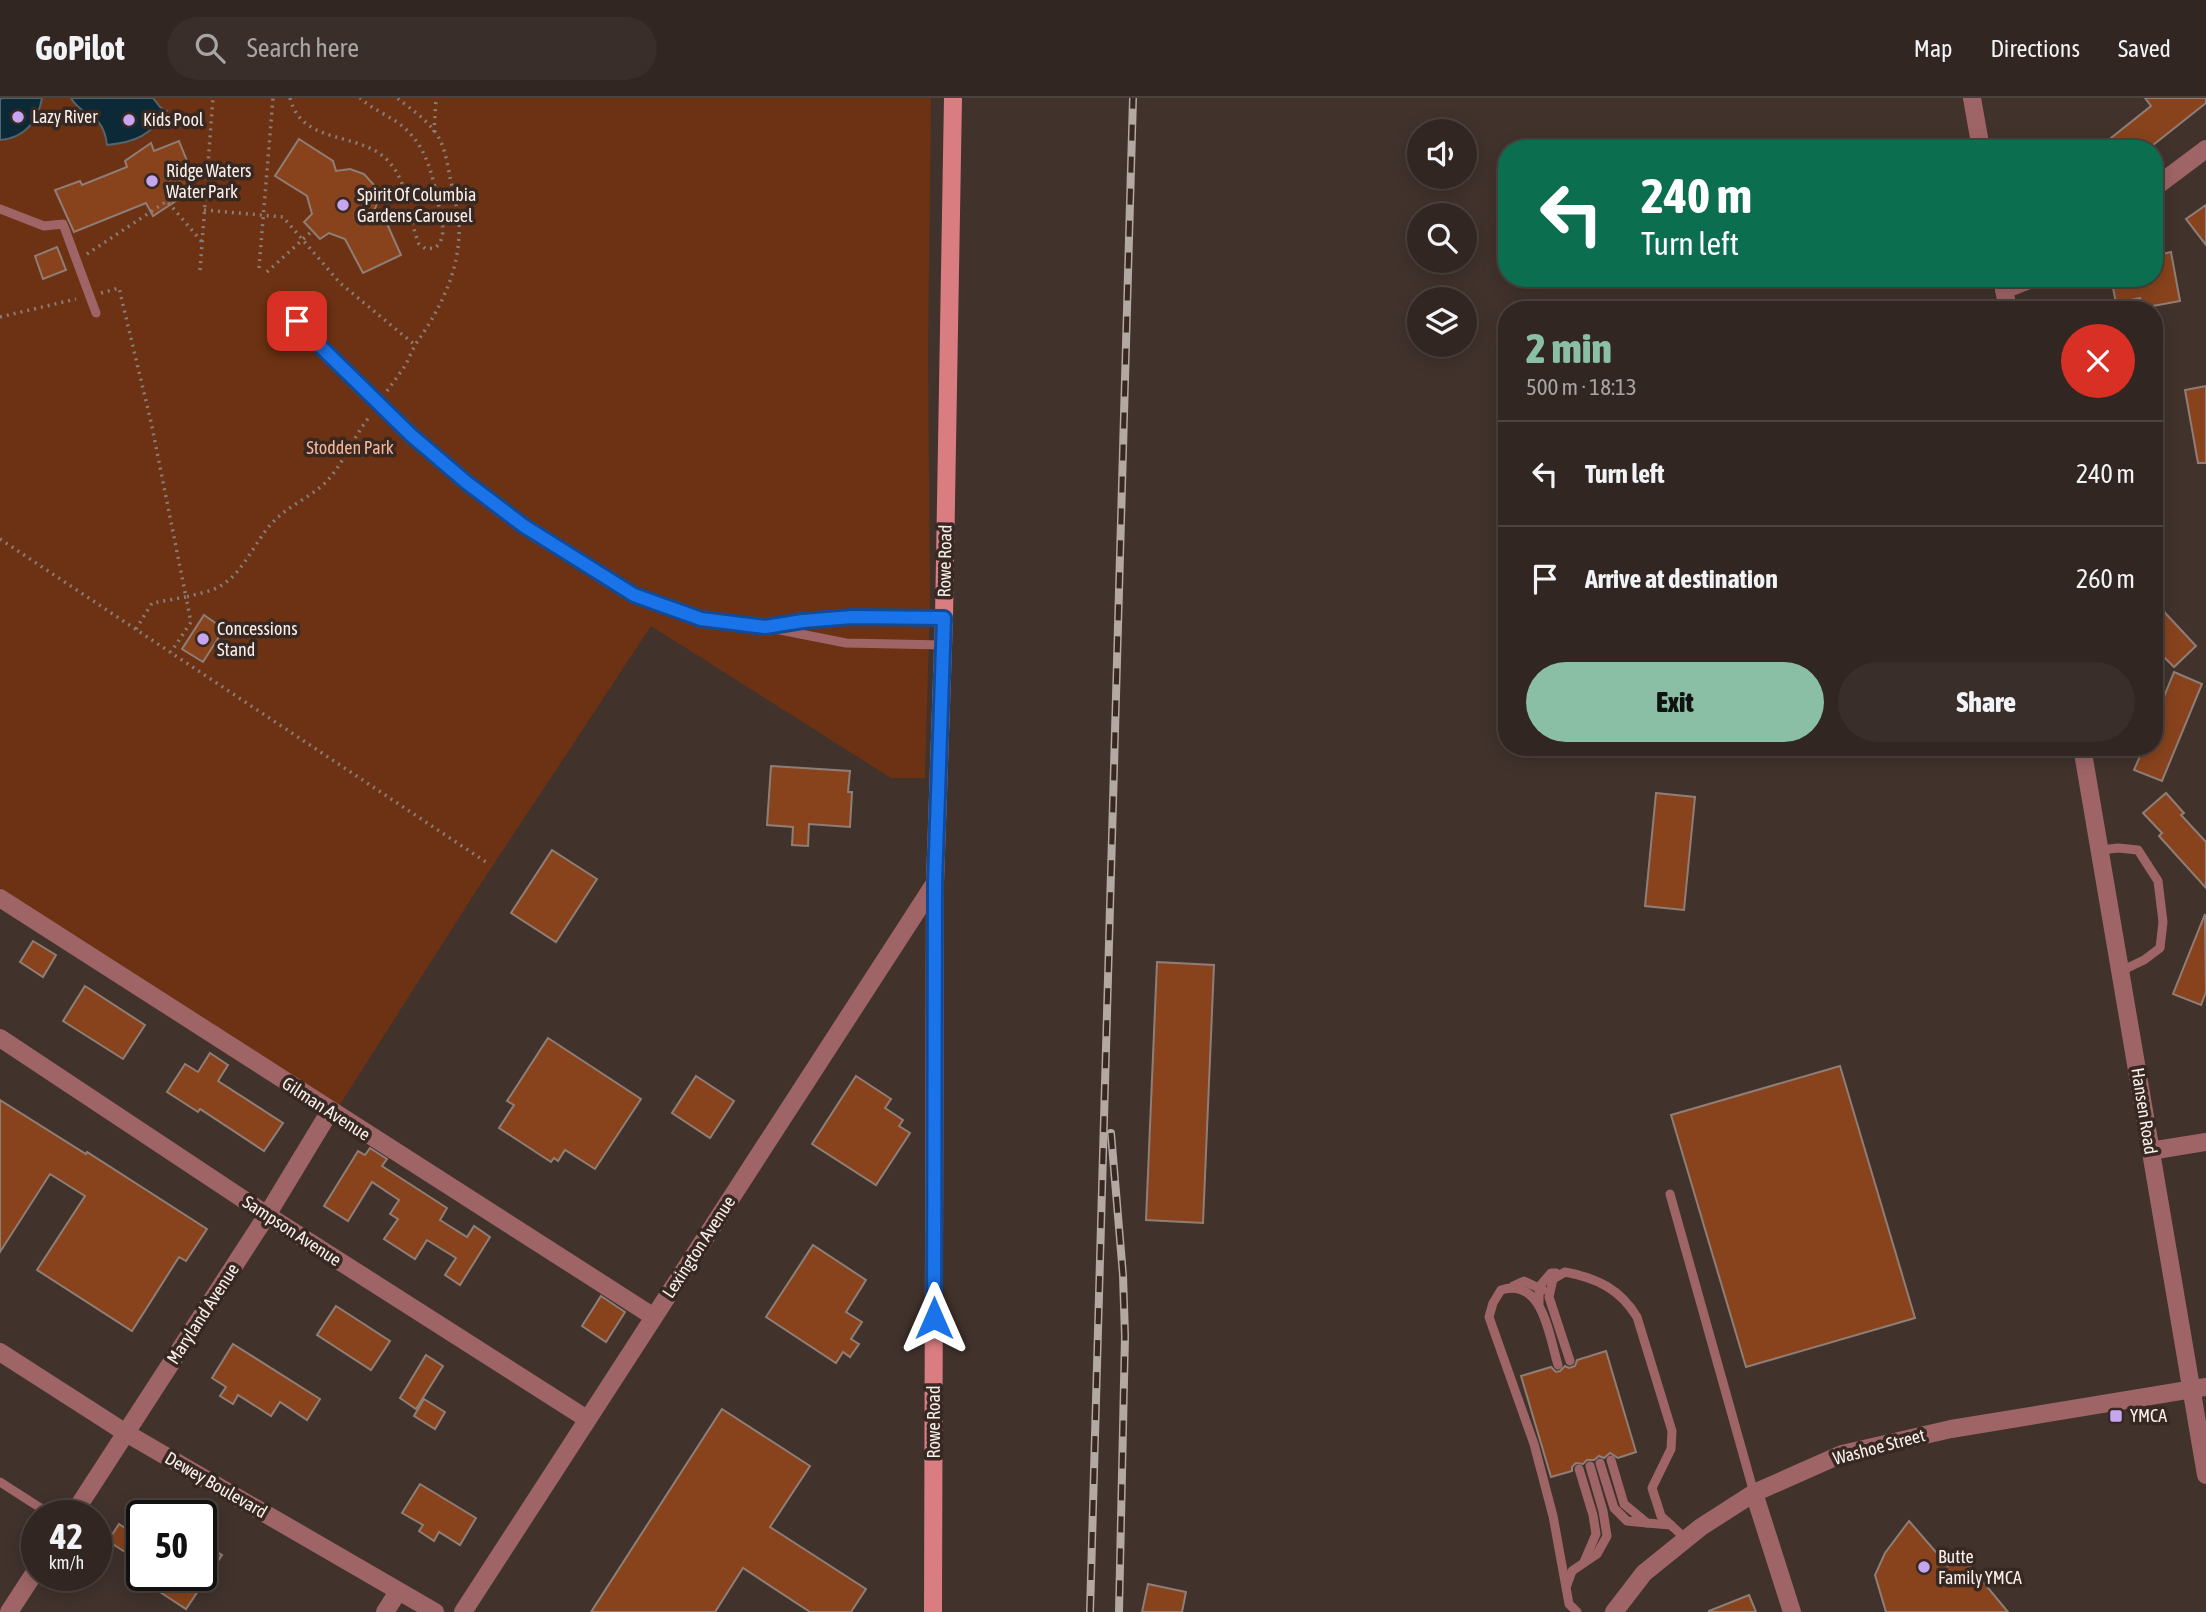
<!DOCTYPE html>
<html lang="en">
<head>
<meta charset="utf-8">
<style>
	body { margin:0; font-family:"Asap Condensed",sans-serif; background:#392e2a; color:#f1f3f6; height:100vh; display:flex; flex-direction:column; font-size:26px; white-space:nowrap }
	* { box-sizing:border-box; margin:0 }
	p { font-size:23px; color:#a8a5a5 }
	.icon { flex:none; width:38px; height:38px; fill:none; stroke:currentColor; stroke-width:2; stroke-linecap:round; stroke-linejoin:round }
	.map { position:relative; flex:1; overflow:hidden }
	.panel { position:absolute; left:1498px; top:203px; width:665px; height:455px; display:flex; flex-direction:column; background:#312621; border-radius:28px; box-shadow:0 4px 18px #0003,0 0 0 2px #4c433f }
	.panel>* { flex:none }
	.top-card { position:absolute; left:1498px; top:42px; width:665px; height:147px; border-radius:28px; box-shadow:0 4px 18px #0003,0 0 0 2px #4c433f; background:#0b6e4f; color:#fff; overflow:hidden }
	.tools { position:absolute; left:1407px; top:21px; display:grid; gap:14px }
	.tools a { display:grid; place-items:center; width:70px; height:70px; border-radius:50%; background:#312621; box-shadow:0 4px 18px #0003,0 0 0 2px #4c433f; font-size:35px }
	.speed { position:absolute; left:21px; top:1402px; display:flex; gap:14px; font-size:35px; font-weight:700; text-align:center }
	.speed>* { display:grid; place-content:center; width:91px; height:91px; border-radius:50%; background:#312621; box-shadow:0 4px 18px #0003,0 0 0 2px #4c433f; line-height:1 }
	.speed small { font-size:18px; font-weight:400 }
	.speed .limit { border:4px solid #111; border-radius:10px; background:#fff; color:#111 }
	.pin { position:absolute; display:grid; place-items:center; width:60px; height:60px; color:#fff; margin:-30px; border-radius:14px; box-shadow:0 4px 10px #0006 }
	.me { position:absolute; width:77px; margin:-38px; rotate:0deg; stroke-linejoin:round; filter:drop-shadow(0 0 5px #0008) }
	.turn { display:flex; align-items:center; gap:24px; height:147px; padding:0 28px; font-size:32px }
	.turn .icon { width:91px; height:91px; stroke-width:2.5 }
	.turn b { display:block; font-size:49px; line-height:60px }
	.round { display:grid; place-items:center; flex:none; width:74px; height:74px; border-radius:37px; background:#392e2a }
	.headline { display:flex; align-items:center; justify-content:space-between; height:119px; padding:0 28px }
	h1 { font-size:42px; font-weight:800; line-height:52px; color:#8abfa5 }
	.button { display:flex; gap:14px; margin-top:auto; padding:14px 28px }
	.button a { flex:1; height:80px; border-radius:42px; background:#8abfa5; color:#111; font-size:28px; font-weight:800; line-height:80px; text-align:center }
	.button a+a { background:#392e2a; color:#f1f3f6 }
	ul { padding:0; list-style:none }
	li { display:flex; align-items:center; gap:21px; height:105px; padding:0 28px; border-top:2px solid #4c433f }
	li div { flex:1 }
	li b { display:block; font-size:26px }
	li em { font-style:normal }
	header { display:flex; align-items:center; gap:42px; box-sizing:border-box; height:98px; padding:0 35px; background:#312621; border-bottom:2px solid #4c433f }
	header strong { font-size:33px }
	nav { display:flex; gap:38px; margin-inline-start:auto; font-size:24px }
	.search { width:490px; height:63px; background:#392e2a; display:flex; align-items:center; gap:18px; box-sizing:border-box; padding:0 24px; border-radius:38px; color:#a8a5a5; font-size:26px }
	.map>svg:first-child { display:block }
	.green { fill:#6d3213 }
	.water { fill:#0c2937; stroke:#53646d; stroke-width:2 }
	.building { fill:#88431d; stroke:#8f7e76; stroke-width:2 }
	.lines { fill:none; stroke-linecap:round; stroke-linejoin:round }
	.path { stroke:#897c77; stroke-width:3.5; stroke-dasharray:2 5; stroke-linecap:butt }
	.service { stroke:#9f6566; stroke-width:9 }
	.minor { stroke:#9f6566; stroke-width:18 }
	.tertiary { stroke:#9f6566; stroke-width:18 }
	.secondary { stroke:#d97d80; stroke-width:18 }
	.rail-casing { stroke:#b4a8a3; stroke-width:8 }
	.rail { stroke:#372822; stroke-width:5; stroke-dasharray:16; stroke-linecap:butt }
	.route-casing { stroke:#114b97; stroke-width:18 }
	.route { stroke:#1a73e8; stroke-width:12 }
	.poi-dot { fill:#c6a6f0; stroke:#372822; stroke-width:2.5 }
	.labels { text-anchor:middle; stroke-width:7; stroke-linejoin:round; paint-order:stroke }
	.poi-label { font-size:18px; fill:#f9efeb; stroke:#372822; text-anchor:start }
	.park-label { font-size:18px; fill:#f6b79b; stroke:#372822 }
	.street-label { font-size:18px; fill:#f9efeb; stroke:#372822 }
</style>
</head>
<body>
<header>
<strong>GoPilot</strong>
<div class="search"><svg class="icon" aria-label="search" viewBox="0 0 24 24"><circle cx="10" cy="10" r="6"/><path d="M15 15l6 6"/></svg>Search here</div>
<nav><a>Map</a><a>Directions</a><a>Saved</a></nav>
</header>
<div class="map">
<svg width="2206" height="1514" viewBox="0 0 2206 1514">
	<rect width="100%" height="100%" fill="#41322c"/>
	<polygon class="green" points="0,0 931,0 928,254 930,500 925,680 891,680 651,528 478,790 339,1008 0,790"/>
	<g class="water">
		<path d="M3,0H42C38,23 25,40 0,42V1Z"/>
		<path d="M71,0H153L160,9L167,13C150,37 137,44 107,47C103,13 83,21 71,0Z"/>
	</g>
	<g class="building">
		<polygon points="2145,0 2206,0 2206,5 2148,51 2119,51 2111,40 2151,8"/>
		<polygon points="299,41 333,63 336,73 350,71 364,76 374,87 378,102 374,114 384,119 401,157 363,175 345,141 329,135 320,141 304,124 312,116 307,98 275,78"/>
		<polygon points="179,43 191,73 185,75 191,89 176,96 179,101 153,118 146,105 74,134 55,92 80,83 82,87 127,69 125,63 151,45 154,53"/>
		<polygon points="2206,107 2206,147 2186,121"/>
		<polygon points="57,149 66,172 43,181 35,158"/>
		<polygon points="2171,154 2180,203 2142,210 2140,200 2116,205 2111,180 2154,180 2154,158"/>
		<polygon points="2206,288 2206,365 2198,365 2185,292"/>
		<polygon points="2154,503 2196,548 2174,569 2154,549"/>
		<polygon points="204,517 224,531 203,564 182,551"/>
		<polygon points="2174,574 2202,586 2162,683 2134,672 2144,649 2154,649 2154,623"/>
		<polygon points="771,668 850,673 848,694 852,694 850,729 809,726 808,748 792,747 793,729 767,727"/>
		<polygon points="1656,695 1695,699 1684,812 1645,808"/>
		<polygon points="2166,695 2184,715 2181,717 2206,744 2206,790 2159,738 2162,735 2143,715"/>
		<polygon points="552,752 597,781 556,844 511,815"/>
		<polygon points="2205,816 2206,894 2201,907 2173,896"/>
		<polygon points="33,843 56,857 43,879 20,864"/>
		<polygon points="1157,864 1214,867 1203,1125 1146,1122"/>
		<polygon points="85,888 145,927 123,961 63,923"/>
		<polygon points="548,940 641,1001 595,1071 565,1052 558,1063 554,1060 551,1064 499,1030 514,1007 507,1003"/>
		<polygon points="210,955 228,967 218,983 283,1025 264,1053 200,1011 198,1014 167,994 185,966 198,974"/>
		<polygon points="1840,968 1915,1220 1746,1269 1671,1017"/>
		<polygon points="696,978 734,1003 710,1040 672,1015"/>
		<polygon points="856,978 891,1001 885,1010 903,1022 899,1028 910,1035 876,1087 812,1046"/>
		<polygon points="0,1002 86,1056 87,1054 207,1131 186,1163 179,1159 132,1233 37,1172 85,1098 50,1076 0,1154"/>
		<polygon points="370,1050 387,1061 382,1068 447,1110 440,1122 467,1139 474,1128 490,1139 460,1187 445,1177 456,1160 427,1142 415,1161 384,1141 398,1121 390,1116 399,1102 372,1084 348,1123 324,1108 358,1053 365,1057"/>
		<polygon points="813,1147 866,1182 846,1214 862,1224 851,1241 859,1246 850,1259 843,1254 836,1265 766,1219"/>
		<polygon points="601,1198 625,1214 606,1244 582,1228"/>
		<polygon points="336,1208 390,1243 371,1272 317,1237"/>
		<polygon points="233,1246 320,1301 307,1322 280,1304 271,1318 238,1297 233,1306 220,1298 226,1289 212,1280"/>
		<polygon points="1606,1253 1636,1354 1618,1360 1610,1355 1604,1360 1599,1358 1594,1362 1587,1362 1583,1366 1576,1365 1572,1369 1572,1373 1551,1379 1521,1278 1551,1269 1556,1274 1560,1273 1565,1268 1569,1270 1575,1268 1577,1262"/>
		<polygon points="426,1257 443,1268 416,1311 400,1300"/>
		<polygon points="424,1301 445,1314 435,1331 414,1318"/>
		<polygon points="722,1311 810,1368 770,1429 866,1491 851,1514 810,1514 743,1470 715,1514 591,1514"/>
		<polygon points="420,1386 476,1420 460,1447 439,1434 434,1443 419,1433 423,1427 402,1415"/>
		<polygon points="1909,1423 1948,1468 1960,1456 2008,1514 1886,1514 1875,1477 1885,1455"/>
		<polygon points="119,1426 142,1441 142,1465 108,1443"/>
		<polygon points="201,1444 222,1457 186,1511 134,1477 201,1477"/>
		<polygon points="1148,1486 1186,1494 1182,1514 1142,1514"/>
		<polygon points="1749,1497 1756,1514 1709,1514 1709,1513"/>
	</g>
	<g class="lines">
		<g class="path">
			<path d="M290,0C302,49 363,32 390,65C410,89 408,119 419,146L426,151L435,150C446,141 443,127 440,114C433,79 428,46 397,24C385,16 371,10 360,0"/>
			<polyline points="434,34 436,0"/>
			<path d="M204,112L283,119L340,185L415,247C440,212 461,171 459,126C458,112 454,98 451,84C448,70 446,54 440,42C432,25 411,11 397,0"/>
			<polyline points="87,156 167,103 202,144"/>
			<polyline points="259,170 273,0"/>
			<polyline points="200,172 213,0"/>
			<polyline points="267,174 312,133"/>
			<path d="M101,195L119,190L151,324L186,499C196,496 208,494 217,490C244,476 253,445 273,424C288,408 309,400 325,385C344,366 353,338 371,317"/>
			<polyline points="0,219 76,201"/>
			<polyline points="387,293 405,268 415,247"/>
			<polyline points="0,441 486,764"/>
			<polyline points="136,531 152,505 186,499 191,524 171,554"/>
		</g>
		<g class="service">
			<polyline points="0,111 44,128 63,126 96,215"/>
			<polyline points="297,223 320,248 411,337 466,384 524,428 633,497 701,521 765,529 846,545 943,547"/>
			<polyline points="774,528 852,519 944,520"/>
			<polyline points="2101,752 2118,750 2138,752 2158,783 2163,824 2160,850 2144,862 2121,873"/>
			<polyline points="1670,1096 1754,1395"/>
			<polyline points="1513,1188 1524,1183 1543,1192"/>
			<polyline points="1539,1207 1539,1189 1551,1175 1556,1175"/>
			<path d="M1570,1263L1549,1199L1553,1181L1565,1174C1597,1180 1620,1191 1637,1219L1672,1333L1671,1351L1652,1390L1661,1418L1686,1441"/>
			<path d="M1558,1267C1549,1238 1543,1179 1501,1192L1493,1205L1489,1219L1534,1346L1553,1418L1569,1506L1577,1514"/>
			<polyline points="1611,1362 1624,1406 1647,1425 1671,1427"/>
			<polyline points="1600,1365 1614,1410 1627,1423 1647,1425"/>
			<polyline points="1579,1371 1593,1417 1596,1436 1584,1464"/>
			<polyline points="0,1384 53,1418"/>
			<polyline points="1567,1487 1572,1473 1597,1456 1607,1438 1603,1413 1590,1368"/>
		</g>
		<g class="minor">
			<polyline points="2154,90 2206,51"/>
			<polyline points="2004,192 2034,180"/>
			<polyline points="0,800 654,1219"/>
			<polyline points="0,940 267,1117 587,1321"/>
			<polyline points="2150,1053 2206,1044"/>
			<polyline points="1754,1395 1792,1514"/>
			<polyline points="72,1418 267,1117 330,1013"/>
			<polyline points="9,1514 37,1471"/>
			<polyline points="385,1514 398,1494"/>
			<polyline points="1614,1514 1644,1475 1701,1429 1754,1395 1842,1356 1951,1331 2206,1289"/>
		</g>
		<g class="tertiary">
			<polyline points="1972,0 1981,51"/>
			<polyline points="2002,180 2008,212"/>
			<polyline points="2082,649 2206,1377"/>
			<polyline points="0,1254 126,1335 435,1514"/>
			<polyline points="463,1514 935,785"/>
		</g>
		<polyline class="secondary" points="933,1514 935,785 944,520 953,0"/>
		<g class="rail-casing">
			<g id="rail">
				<polyline points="1111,1035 1123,1177 1125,1238 1119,1514"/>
				<polyline points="1090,1514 1133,0"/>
			</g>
		</g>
		<use href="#rail" class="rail"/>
	</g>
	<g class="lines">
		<g class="route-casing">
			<polyline id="route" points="297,223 320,248 411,337 466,384 524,428 634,497 701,521 765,529 803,523 852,519 944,520 935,785 934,1220"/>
		</g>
		<use href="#route" class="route"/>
	</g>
	<g class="poi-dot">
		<circle cx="18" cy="19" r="7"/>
		<circle cx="129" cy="22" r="7"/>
		<circle cx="152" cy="83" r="7"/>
		<circle cx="343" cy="107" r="7"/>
		<circle cx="203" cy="541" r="7"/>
		<rect x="2109" y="1311" width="14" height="14" rx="3.5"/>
		<circle cx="1924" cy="1469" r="7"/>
	</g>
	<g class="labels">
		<g class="poi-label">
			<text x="32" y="25">Lazy River</text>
			<text x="143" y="28">Kids Pool</text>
			<text x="166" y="79">Ridge Waters<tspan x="166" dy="21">Water Park</tspan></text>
			<text x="357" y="103">Spirit Of Columbia<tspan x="357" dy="21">Gardens Carousel</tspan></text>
			<text x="217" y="537">Concessions<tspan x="217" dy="21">Stand</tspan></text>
			<text x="2130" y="1324">YMCA</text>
			<text x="1938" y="1465">Butte<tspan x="1938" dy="21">Family YMCA</tspan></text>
		</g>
		<g class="park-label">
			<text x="350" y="356">Stodden Park</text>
		</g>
		<g class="street-label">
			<text transform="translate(945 463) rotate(-89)" y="6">Rowe Road</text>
			<text transform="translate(326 1011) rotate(33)" y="6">Gilman Avenue</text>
			<text transform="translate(2144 1013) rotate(81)" y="6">Hansen Road</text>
			<text transform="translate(292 1133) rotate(33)" y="6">Sampson Avenue</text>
			<text transform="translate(699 1149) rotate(-57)" y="6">Lexington Avenue</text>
			<text transform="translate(203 1216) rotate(-57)" y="6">Maryland Avenue</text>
			<text transform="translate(934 1324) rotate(-90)" y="6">Rowe Road</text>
			<text transform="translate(1879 1349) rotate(-15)" y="6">Washoe Street</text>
			<text transform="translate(216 1387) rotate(30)" y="6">Dewey Boulevard</text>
		</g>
	</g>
</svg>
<div class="tools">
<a><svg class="icon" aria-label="sound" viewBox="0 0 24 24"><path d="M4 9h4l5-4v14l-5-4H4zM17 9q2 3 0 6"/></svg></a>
<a><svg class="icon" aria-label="search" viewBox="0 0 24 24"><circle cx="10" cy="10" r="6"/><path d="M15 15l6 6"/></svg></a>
<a><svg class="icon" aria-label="layers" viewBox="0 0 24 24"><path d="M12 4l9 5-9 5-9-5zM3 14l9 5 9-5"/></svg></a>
</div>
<div class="speed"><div>42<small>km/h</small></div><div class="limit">50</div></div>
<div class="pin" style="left:297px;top:223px;background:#d93025"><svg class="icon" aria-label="arrive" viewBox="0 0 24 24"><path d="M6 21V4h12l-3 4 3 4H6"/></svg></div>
<svg class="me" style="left:934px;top:1220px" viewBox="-20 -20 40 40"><path d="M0-17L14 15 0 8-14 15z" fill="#1a73e8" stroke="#fff" stroke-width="4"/></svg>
<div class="top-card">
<div class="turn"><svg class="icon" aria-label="left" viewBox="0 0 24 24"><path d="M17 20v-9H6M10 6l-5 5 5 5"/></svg><div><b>240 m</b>Turn left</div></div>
</div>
<section class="panel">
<div class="headline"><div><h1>2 min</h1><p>500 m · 18:13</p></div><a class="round" style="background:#d93025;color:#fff"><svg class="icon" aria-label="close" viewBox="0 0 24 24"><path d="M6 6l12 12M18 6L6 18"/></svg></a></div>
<ul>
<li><svg class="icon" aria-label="left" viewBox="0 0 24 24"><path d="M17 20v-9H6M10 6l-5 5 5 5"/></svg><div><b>Turn left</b></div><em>240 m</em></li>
<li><svg class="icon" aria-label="arrive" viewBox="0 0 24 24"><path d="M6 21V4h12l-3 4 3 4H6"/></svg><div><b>Arrive at destination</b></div><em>260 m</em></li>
</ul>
<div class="button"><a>Exit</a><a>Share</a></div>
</section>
</div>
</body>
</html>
